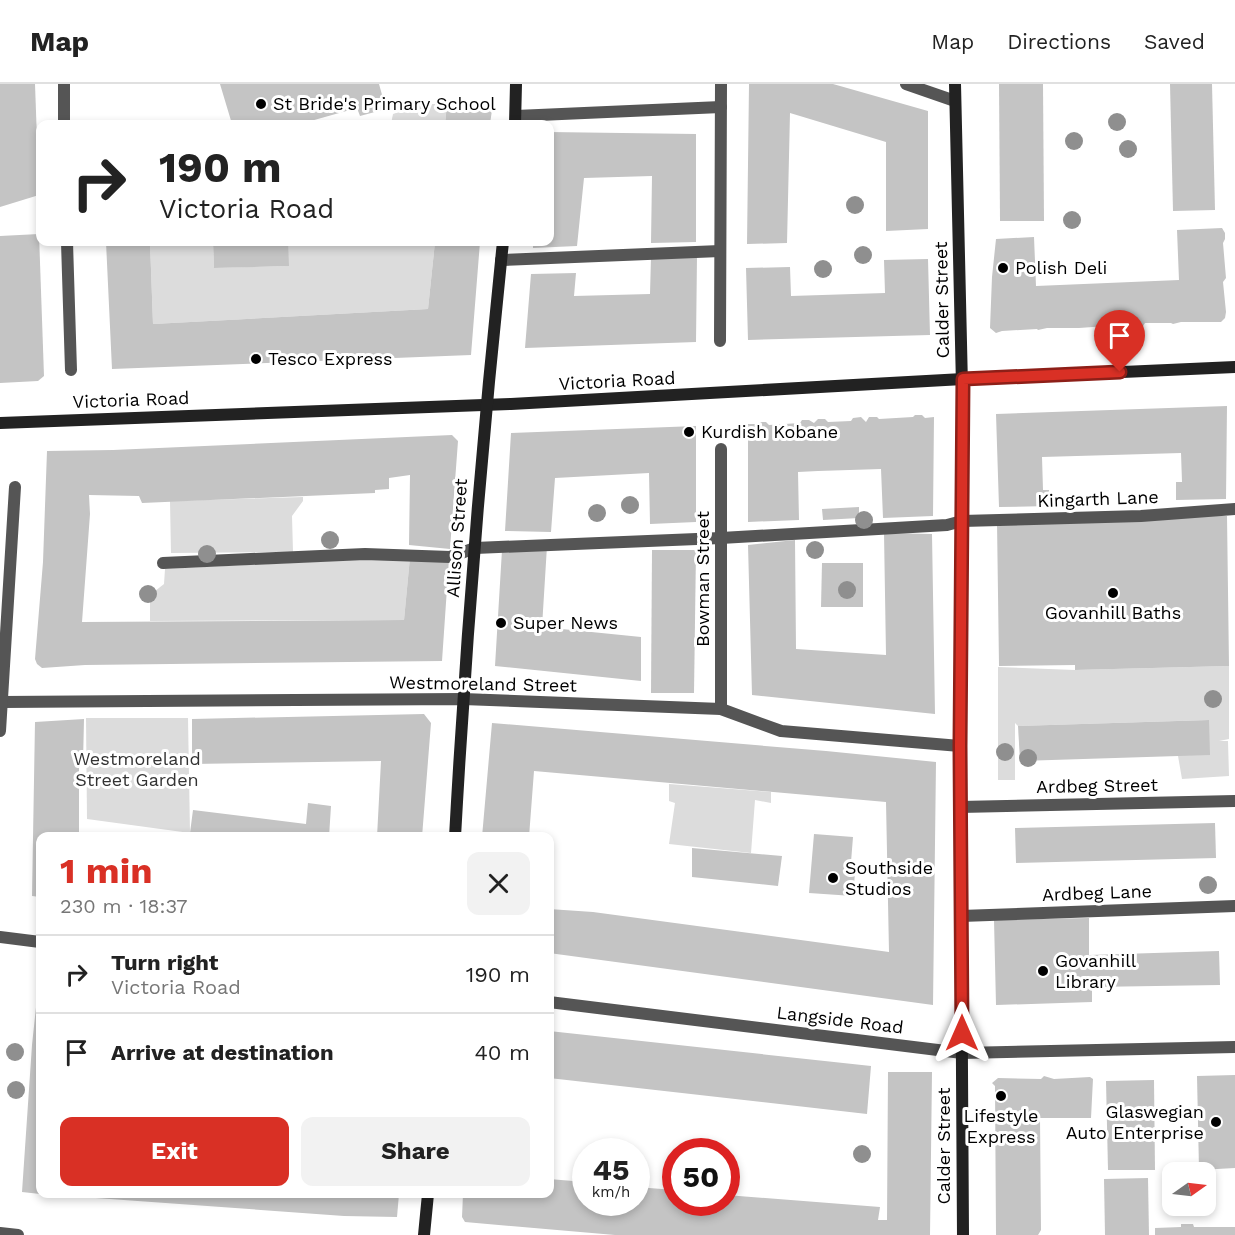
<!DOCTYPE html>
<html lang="en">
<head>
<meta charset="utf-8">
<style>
	body { margin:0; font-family:"Work Sans",sans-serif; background:#f2f2f2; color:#222; height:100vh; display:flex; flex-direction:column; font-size:22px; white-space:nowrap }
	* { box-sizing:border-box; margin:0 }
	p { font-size:20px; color:#767676 }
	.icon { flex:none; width:33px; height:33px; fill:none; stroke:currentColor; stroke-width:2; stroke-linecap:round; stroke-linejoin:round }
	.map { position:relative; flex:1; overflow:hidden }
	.drawer { position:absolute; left:36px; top:748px; width:518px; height:366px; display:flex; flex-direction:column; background:#fff; border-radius:12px; box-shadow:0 3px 9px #0003 }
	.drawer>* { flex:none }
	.banner { position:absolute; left:36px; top:36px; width:518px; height:126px; border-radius:12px; box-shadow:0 3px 9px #0003; background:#fff; color:#222; overflow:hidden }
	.needle { width:39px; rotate:76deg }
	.fabs { position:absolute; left:1162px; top:1078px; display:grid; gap:12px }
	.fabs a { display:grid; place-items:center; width:54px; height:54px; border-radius:12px; background:#fff; box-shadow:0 3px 9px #0003; font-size:30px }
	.speed { position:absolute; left:572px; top:1054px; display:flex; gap:12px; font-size:30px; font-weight:700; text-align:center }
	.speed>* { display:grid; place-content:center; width:78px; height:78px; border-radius:50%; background:#fff; box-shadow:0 3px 9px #0003; line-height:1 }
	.speed small { font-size:15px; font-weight:400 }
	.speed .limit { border:9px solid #d22; background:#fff; color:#111 }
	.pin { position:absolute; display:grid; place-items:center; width:51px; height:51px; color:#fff; margin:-62px -26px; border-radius:50% 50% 50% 0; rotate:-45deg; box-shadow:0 0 6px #0007 }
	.pin .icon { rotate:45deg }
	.me { position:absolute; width:66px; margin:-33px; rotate:0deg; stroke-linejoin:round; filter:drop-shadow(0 0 4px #0008) }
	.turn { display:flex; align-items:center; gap:21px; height:126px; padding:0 24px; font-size:27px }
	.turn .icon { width:78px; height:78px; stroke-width:2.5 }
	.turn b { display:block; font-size:42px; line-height:51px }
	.round { display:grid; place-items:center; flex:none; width:63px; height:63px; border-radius:12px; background:#f2f2f2 }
	.summary { display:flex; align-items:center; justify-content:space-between; height:102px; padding:0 24px }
	h1 { font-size:36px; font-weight:700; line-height:45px; color:#d93025 }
	.action { display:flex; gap:12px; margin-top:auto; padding:12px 24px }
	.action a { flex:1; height:69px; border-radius:12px; background:#d93025; color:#fff; font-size:24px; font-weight:700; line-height:69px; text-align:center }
	.action a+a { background:#f2f2f2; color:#222 }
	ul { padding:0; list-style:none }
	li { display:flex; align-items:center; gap:18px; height:78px; padding:0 24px; border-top:2px solid #e0e0e0 }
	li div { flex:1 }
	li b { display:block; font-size:22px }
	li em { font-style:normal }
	header { display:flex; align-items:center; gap:36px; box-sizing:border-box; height:84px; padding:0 30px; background:#fff; border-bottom:2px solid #e0e0e0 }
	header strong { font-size:28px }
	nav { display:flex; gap:33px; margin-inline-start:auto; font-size:21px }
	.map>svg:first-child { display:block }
	.green { fill:#dcdcdc }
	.building { fill:#c4c4c4 }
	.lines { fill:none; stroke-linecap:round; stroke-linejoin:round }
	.lane { stroke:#555; stroke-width:12 }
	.street { stroke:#555; stroke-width:12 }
	.secondary { stroke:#222; stroke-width:12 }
	.tree { fill:#8f8f8f }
	.route-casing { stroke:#8d1f18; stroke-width:15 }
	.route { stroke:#d93025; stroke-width:10 }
	.poi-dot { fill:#000; stroke:#fff; stroke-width:2 }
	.labels { text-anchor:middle; stroke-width:6; stroke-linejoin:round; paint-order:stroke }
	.poi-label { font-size:18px; fill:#000; stroke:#fff; text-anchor:start }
	.street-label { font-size:18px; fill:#000; stroke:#fff }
	.park-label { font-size:18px; fill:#333; stroke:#fff }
</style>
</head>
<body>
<header>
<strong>Map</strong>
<nav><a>Map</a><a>Directions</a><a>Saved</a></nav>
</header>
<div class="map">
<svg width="1235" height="1151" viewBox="0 0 1235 1151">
	<rect width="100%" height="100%" fill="#fff"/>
	<g class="green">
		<polygon points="423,20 447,20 445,40 391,40 393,30"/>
		<polygon points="150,158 213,158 214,184 288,182 288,158 435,158 428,225 153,240"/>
		<polygon points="303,413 303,417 292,432 293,468 171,469 170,417"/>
		<polygon points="410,473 404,536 150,537 150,511 164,500 165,485"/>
		<polygon points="1229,582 1229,655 1219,657 1228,657 1229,692 1182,695 1178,672 1208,636 1018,642 1015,639 1015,696 998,696 998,583 1075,586"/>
		<polygon points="86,634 188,634 190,749 87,735"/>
		<polygon points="669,700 771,708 771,719 755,716 751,769 669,760 675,719 669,717"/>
	</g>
	<g class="building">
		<polygon points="0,0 35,0 39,111 0,123"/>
		<polygon points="220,0 379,0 386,25 360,32 357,24 300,40 232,40"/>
		<polygon points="749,0 833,0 928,27 928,145 886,147 886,58 790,29 787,159 747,160"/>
		<polygon points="999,0 1043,0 1044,137 1000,137"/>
		<polygon points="1170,0 1212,0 1215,126 1173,127"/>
		<polygon points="447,20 492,26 490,40 445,40"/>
		<polygon points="549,48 696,50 696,158 651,159 652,92 584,94 577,162 533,164 533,158 549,158"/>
		<polygon points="1222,144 1225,149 1225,155 1223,159 1226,194 1223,198 1226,228 1225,234 1221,238 1181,238 1173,240 1171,239 1145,239 1143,242 1136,241 1124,243 1121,241 1079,244 1047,244 1038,246 1037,245 1002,247 996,249 990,244 992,193 996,155 1034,153 1036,202 1179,196 1177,146"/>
		<polygon points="39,150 44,292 38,297 0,299 0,152"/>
		<polygon points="106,158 150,158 153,240 428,225 435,158 480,158 471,271 112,285"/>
		<polygon points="213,158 288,158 289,182 214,184"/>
		<polygon points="697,172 696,258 525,264 531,190 576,189 574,212 650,210 651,173"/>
		<polygon points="928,175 930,251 748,256 746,184 790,183 791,212 885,209 884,176"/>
		<polygon points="1227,322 1226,415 1176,416 1176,398 1182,398 1181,369 1042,373 1043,406 1049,406 1050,422 999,423 996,330"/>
		<polygon points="915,331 922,331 925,334 934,333 933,432 883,434 881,385 818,387 798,388 799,436 748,438 748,340 757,340 760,338 766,338 769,341 800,339 802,336 809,336 814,339 818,335 825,335 828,338 851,337 853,334 861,333 866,338 869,333 877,333 879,335 913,333"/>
		<polygon points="696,342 696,438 650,440 649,389 555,394 551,448 505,447 511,349"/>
		<polygon points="452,351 458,357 450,465 409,461 410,391 389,394 389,405 375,406 375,409 142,419 139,412 89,411 90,430 82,538 404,536 410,473 449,475 442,577 85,581 42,584 37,580 35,575 43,478 47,367 113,366"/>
		<polygon points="859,423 859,434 823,436 822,425"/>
		<polygon points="1163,432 1227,432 1229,582 1075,586 1075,581 999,582 997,438"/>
		<polygon points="884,449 932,450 935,630 752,611 748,461 795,456 796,565 886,571"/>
		<polygon points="547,462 542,543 641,553 641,597 495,582 502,466"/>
		<polygon points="652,466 696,466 694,609 651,609"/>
		<polygon points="822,479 863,479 863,523 821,523"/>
		<polygon points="424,630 431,639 422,753 377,753 381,677 192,680 192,635"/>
		<polygon points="84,635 83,679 79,679 79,753 40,753 40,813 32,812 35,638"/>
		<polygon points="1209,636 1210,671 1020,677 1018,642"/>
		<polygon points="492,639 826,667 936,678 933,921 549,869 549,825 593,828 889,868 886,718 534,687 529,753 482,753"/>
		<polygon points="308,719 331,722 329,753 230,753 190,749 193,726 306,740"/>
		<polygon points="1215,739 1216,774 1016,779 1015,744"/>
		<polygon points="814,750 853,753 851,778 856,778 853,812 809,809"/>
		<polygon points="692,764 782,772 778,802 692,793"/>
		<polygon points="1089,834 1089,871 1219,867 1220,901 1092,903 1092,918 996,921 994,836"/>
		<polygon points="40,883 40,1110 22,1108 32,961 39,895 36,887"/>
		<polygon points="549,947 871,982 867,1030 549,994"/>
		<polygon points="888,988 932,988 930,1151 615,1151 465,1138 462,1133 463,1110 549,1110 549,1095 585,1098 585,1119 636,1119 636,1103 675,1106 675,1119 726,1119 726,1111 880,1123 878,1136 887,1136"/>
		<polygon points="1235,991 1235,1084 1199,1086 1197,992"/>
		<polygon points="1044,992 1054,995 1090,993 1093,995 1091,1034 1040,1034 1041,1146 1038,1151 996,1151 995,1002 992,999 998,994 1041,995"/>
		<polygon points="1154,996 1155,1086 1108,1086 1106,997"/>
		<polygon points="1148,1094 1149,1151 1105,1151 1104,1095"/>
		<polygon points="68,1110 399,1110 397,1133 344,1132 68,1112"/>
		<polygon points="1181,1140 1193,1140 1194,1143 1235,1143 1235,1151 1155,1151 1155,1144 1181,1143"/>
	</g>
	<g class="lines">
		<g class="lane">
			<polyline points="501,176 720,167"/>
			<polyline points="163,479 365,470 450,473 475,464 721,454 947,441 962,437 1141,432 1235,425"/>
			<polyline points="961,832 1235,822"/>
		</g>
		<g class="street">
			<polyline points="64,0 64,40"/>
			<polyline points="906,0 955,17"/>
			<polyline points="516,32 721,23"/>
			<polyline points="67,158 71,286"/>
			<polyline points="720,257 721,0"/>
			<polyline points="721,365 721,625"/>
			<polyline points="2,618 463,615 721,625 781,647 960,662"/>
			<polyline points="0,647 15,403"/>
			<polyline points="960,723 1235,717"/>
			<polyline points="0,853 40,858"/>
			<polyline points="549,918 962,969 1235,963"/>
			<polyline points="0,1149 18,1151"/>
		</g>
		<g class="secondary">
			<polyline points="955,0 963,345 960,662 963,1151"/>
			<polyline points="515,40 516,0"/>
			<polyline points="0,339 511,320 963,295 1235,283"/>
			<path d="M455,753C466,554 482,356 503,158"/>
			<polyline points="424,1151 428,1110"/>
		</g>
	</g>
	<g class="tree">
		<circle cx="1117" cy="38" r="9"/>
		<circle cx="1074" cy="57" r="9"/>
		<circle cx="1128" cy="65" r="9"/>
		<circle cx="855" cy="121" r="9"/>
		<circle cx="1072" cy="136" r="9"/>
		<circle cx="863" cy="171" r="9"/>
		<circle cx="823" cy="185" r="9"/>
		<circle cx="630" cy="421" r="9"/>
		<circle cx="597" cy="429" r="9"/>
		<circle cx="864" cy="436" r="9"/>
		<circle cx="330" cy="456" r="9"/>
		<circle cx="815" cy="466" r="9"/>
		<circle cx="207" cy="470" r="9"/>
		<circle cx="847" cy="506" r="9"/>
		<circle cx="148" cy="510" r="9"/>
		<circle cx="1213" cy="615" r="9"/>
		<circle cx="1005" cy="668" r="9"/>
		<circle cx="1028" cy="674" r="9"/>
		<circle cx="1208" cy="801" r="9"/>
		<circle cx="15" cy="968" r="9"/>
		<circle cx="16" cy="1006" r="9"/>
		<circle cx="862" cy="1070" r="9"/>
	</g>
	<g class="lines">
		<g class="route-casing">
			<polyline id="route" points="962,949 960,662 963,295 1120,288"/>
		</g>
		<use href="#route" class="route"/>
	</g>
	<g class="poi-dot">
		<circle cx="261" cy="20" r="6"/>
		<circle cx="1003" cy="184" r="6"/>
		<circle cx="256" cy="275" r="6"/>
		<circle cx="689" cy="348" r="6"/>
		<circle cx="1113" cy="509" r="6"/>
		<circle cx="501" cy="539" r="6"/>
		<circle cx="833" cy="794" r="6"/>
		<circle cx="1043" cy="887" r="6"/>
		<circle cx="1001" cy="1012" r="6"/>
		<circle cx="1216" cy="1038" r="6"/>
	</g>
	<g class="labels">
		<g class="poi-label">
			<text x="273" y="26">St Bride's Primary School</text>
			<text x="1015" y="190">Polish Deli</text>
			<text x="268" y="281">Tesco Express</text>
			<text x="701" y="354">Kurdish Kobane</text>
			<text x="1113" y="535" text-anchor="middle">Govanhill Baths</text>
			<text x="513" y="545">Super News</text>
			<text x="845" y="790">Southside<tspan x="845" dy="21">Studios</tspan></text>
			<text x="1055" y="883">Govanhill<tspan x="1055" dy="21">Library</tspan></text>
			<text x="1204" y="1034" text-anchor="end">Glaswegian<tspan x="1204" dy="21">Auto Enterprise</tspan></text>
			<text x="1001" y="1038" text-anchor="middle">Lifestyle<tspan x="1001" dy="21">Express</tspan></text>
		</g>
		<g class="street-label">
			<text transform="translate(942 216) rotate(-91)" y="6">Calder Street</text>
			<text transform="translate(617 297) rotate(-3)" y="6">Victoria Road</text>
			<text transform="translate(131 316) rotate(-2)" y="6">Victoria Road</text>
			<text transform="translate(1098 415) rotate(-2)" y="6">Kingarth Lane</text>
			<text transform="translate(457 454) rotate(-86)" y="6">Allison Street</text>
			<text transform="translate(703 495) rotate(-90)" y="6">Bowman Street</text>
			<text transform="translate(483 600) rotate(1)" y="6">Westmoreland Street</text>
			<text transform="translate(1097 702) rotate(-1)" y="6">Ardbeg Street</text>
			<text transform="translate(1097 809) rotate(-2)" y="6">Ardbeg Lane</text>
			<text transform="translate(840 936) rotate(7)" y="6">Langside Road</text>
			<text transform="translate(944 1062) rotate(-90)" y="6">Calder Street</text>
		</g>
		<g class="park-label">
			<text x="137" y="681">Westmoreland<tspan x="137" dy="21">Street Garden</tspan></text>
		</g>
	</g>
</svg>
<div class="fabs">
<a><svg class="needle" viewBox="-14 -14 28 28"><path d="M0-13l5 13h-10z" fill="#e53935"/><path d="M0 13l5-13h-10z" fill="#767676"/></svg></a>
</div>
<div class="speed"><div>45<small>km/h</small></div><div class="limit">50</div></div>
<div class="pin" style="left:1120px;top:288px;background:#d93025"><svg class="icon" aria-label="arrive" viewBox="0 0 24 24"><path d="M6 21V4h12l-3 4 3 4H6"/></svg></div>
<svg class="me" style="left:962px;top:949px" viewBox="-20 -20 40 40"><path d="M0-17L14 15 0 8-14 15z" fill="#d93025" stroke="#fff" stroke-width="4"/></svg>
<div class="banner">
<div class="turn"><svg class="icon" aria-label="right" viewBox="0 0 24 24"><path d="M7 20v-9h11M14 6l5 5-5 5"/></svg><div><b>190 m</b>Victoria Road</div></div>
</div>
<section class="drawer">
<div class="summary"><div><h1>1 min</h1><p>230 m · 18:37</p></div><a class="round"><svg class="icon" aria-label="close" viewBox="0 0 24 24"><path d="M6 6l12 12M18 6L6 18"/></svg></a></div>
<ul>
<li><svg class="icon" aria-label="right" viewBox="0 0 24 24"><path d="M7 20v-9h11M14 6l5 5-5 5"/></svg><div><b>Turn right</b><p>Victoria Road</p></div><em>190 m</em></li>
<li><svg class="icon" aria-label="arrive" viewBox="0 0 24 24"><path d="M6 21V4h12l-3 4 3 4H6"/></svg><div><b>Arrive at destination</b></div><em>40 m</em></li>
</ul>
<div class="action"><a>Exit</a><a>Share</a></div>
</section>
</div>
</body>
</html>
